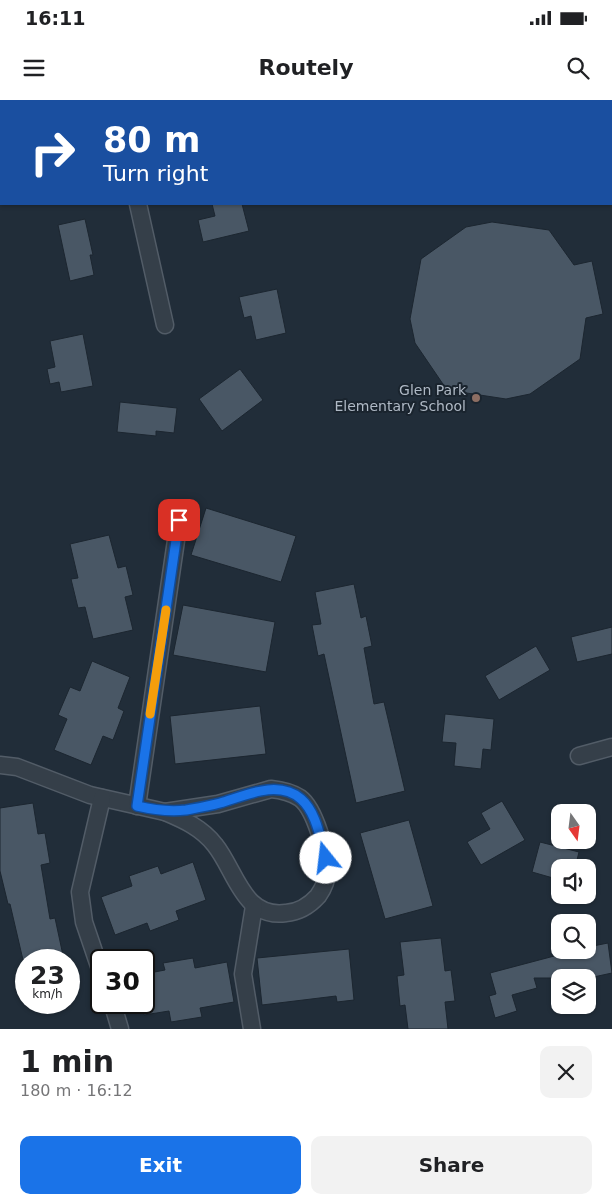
<!DOCTYPE html>
<html lang="en">
<head>
<meta charset="utf-8">
<style>
	body { margin:0; font-family:"DejaVu Sans",sans-serif; background:#f2f2f2; color:#202124; height:100vh; display:flex; flex-direction:column; font-size:19px; white-space:nowrap }
	* { box-sizing:border-box; margin:0 }
	p { font-size:16px; color:#757577 }
	.icon { flex:none; width:28px; height:28px; fill:none; stroke:currentColor; stroke-width:2; stroke-linecap:round; stroke-linejoin:round }
	.map { position:relative; height:929px; overflow:hidden }
	.details { display:flex; flex-direction:column; background:#fff; flex:1 }
	.details>* { flex:none }
	.banner { position:absolute; left:0px; top:0px; width:612px; height:105px; box-shadow:0 1px 4px #0004; background:#1a4fa0; color:#fff; overflow:hidden }
	.needle { width:32px; rotate:166deg }
	.fabs { position:absolute; left:551px; top:704px; display:grid; gap:10px }
	.fabs a { display:grid; place-items:center; width:45px; height:45px; border-radius:10px; background:#fff; box-shadow:0 1px 4px #0004; font-size:25px }
	.speed { position:absolute; left:15px; top:849px; display:flex; gap:10px; font-size:25px; font-weight:700; text-align:center }
	.speed>* { display:grid; place-content:center; width:65px; height:65px; border-radius:50%; background:#fff; box-shadow:0 1px 4px #0004; line-height:1 }
	.speed small { font-size:12px; font-weight:400 }
	.speed .limit { border:2px solid #111; border-radius:8px; background:#fff; color:#111 }
	.pin { position:absolute; display:grid; place-items:center; width:42px; height:42px; color:#fff; margin:-21px; border-radius:10px; box-shadow:0 2px 8px #0006 }
	.me { position:absolute; width:55px; margin:-28px; rotate:344deg; stroke-linejoin:round; filter:drop-shadow(0 0 4px #0008) }
	.turn { display:flex; align-items:center; gap:18px; height:105px; padding:0 20px; font-size:22px }
	.turn .icon { width:65px; height:65px; stroke-width:2.5 }
	.turn b { display:block; font-size:35px; line-height:42px }
	.round { display:grid; place-items:center; flex:none; width:52px; height:52px; border-radius:10px; background:#f2f2f2 }
	.headline { display:flex; align-items:center; justify-content:space-between; height:85px; padding:0 20px }
	h1 { font-size:30px; font-weight:600; line-height:38px }
	.primary-button { display:flex; gap:10px; margin-top:auto; padding:10px 20px }
	.primary-button a { flex:1; height:58px; border-radius:10px; background:#1a73e8; color:#fff; font-size:20px; font-weight:600; line-height:58px; text-align:center }
	.primary-button a+a { background:#f2f2f2; color:#202124 }
	.status { display:flex; justify-content:space-between; align-items:center; height:35px; padding:0 25px; background:#fff; direction:ltr }
	.status svg { height:14px; fill:currentColor }
	header { display:flex; justify-content:space-between; align-items:center; height:65px; padding:0 20px; background:#fff; font-size:22px; font-weight:600 }
	.map>svg:first-child { display:block }
	.building { fill:#495765; stroke:#1c2630 }
	.lines { fill:none; stroke-linecap:round; stroke-linejoin:round }
	.street-casing { stroke:#525c67; stroke-width:19 }
	.street { stroke:#353f49; stroke-width:16 }
	.route-casing { stroke:#114b97; stroke-width:12 }
	.route { stroke:#1a73e8; stroke-width:9 }
	.slow { stroke:#f59e0b; stroke-width:9 }
	.education-dot { fill:#8d6e63; stroke:#1a242e; stroke-width:2 }
	.labels { text-anchor:middle; stroke-width:4; stroke-linejoin:round; paint-order:stroke }
	.poi-label { font-size:14px; fill:#afb9c5; stroke:#1a242e; text-anchor:end }
</style>
</head>
<body>
<div class="status"><b>16:11</b><svg viewBox="0 0 49 12"><path d="M0 12V9h3v3zM5 12V6h3v6zM10 12V3h3v9zM15 12V0h3v12zM26 1h20v11H26zM47 4h2v5h-2z"/></svg></div>
<header><svg class="icon" aria-label="menu" viewBox="0 0 24 24"><path d="M4 6h16M4 12h16M4 18h16"/></svg>Routely<svg class="icon" aria-label="search" viewBox="0 0 24 24"><circle cx="10" cy="10" r="6"/><path d="M15 15l6 6"/></svg></header>
<div class="map">
<svg width="612" height="929" viewBox="0 0 612 929">
	<rect width="100%" height="100%" fill="#212d39"/>
	<g class="building">
		<polygon points="212,104 242,104 249,131 203,142 198,120 215,116"/>
		<polygon points="85,119 93,155 90,155 94,175 70,181 58,125"/>
		<polygon points="492,122 549,130 574,165 592,161 603,214 586,218 580,259 530,294 506,299 447,290 415,243 410,219 421,159 466,127"/>
		<polygon points="277,189 286,233 256,240 251,216 244,218 239,197"/>
		<polygon points="83,234 93,286 61,292 59,282 50,284 47,269 55,267 50,241"/>
		<polygon points="240,269 263,300 222,331 199,299"/>
		<polygon points="120,302 177,308 174,333 156,331 156,336 117,332"/>
		<polygon points="206,408 296,436 281,482 191,455"/>
		<polygon points="109,435 118,468 126,466 133,495 125,497 133,530 93,539 85,507 78,508 71,479 78,478 70,444"/>
		<polygon points="354,484 361,518 366,516 372,546 364,548 374,604 384,602 405,691 356,703 324,554 318,556 312,525 321,524 315,492"/>
		<polygon points="183,505 275,522 266,572 173,555"/>
		<polygon points="612,527 612,554 577,562 571,537"/>
		<polygon points="536,546 550,570 499,600 485,576"/>
		<polygon points="92,561 130,577 118,608 124,611 113,640 103,636 91,665 54,650 67,619 58,615 70,587 80,591"/>
		<polygon points="260,606 266,654 175,664 170,616"/>
		<polygon points="445,614 494,619 491,650 483,649 481,669 454,666 456,643 442,642"/>
		<polygon points="502,701 525,740 481,765 467,742 490,729 481,713"/>
		<polygon points="33,703 38,734 45,733 50,763 41,765 50,819 55,818 64,860 23,860 10,804 8,804 0,771 0,708"/>
		<polygon points="409,720 433,806 385,819 360,733"/>
		<polygon points="540,742 579,752 575,768 560,768 560,780 532,772"/>
		<polygon points="193,762 206,800 176,811 179,820 150,831 147,823 115,835 101,797 132,786 129,776 158,766 161,774"/>
		<polygon points="441,838 445,871 451,870 455,901 445,902 448,929 408,929 405,905 400,906 397,876 404,875 400,842"/>
		<polygon points="608,843 612,873 589,878 534,878 537,888 512,895 517,911 495,918 489,896 496,894 490,873 558,855 557,854 588,850 588,847"/>
		<polygon points="349,849 354,900 337,902 336,896 262,905 257,858"/>
		<polygon points="193,858 195,868 227,862 234,902 200,908 202,917 171,922 169,911 144,915 144,874 165,870 163,863"/>
	</g>
	<g class="lines">
		<g class="street-casing">
			<g id="street">
				<polyline points="114,0 114,1"/>
				<polyline points="138,104 165,225"/>
				<polyline points="579,656 612,647"/>
				<polyline points="0,665 17,667 90,695 165,712"/>
				<path d="M271,689C281,690 291,692 300,698C315,709 327,753 327,771C327,780 323,789 318,796C309,806 299,812 286,813C243,819 236,771 215,745C202,728 184,720 165,712L218,704Z"/>
				<polyline points="137,706 179,420"/>
				<polyline points="101,872 84,822 80,792 102,698"/>
				<polyline points="112,902 120,929"/>
				<polyline points="252,929 243,874 254,806"/>
			</g>
		</g>
		<use href="#street" class="street"/>
	</g>
	<g class="lines">
		<g class="route-casing">
			<path id="route" d="M179,420L137,706C154,710 168,712 186,710C197,708 209,706 220,703C244,696 278,679 301,699C317,713 320,739 326,758"/>
		</g>
		<use href="#route" class="route"/>
		<polyline class="slow" points="150,614 166,510"/>
	</g>
	<circle class="education-dot" cx="476" cy="298" r="5"/>
	<g class="labels">
		<g class="poi-label">
			<text x="466" y="295">Glen Park<tspan x="466" dy="16">Elementary School</tspan></text>
		</g>
	</g>
</svg>
<div class="fabs">
<a><svg class="needle" viewBox="-14 -14 28 28"><path d="M0-13l5 13h-10z" fill="#e53935"/><path d="M0 13l5-13h-10z" fill="#757577"/></svg></a>
<a><svg class="icon" aria-label="sound" viewBox="0 0 24 24"><path d="M4 9h4l5-4v14l-5-4H4zM17 9q2 3 0 6"/></svg></a>
<a><svg class="icon" aria-label="search" viewBox="0 0 24 24"><circle cx="10" cy="10" r="6"/><path d="M15 15l6 6"/></svg></a>
<a><svg class="icon" aria-label="layers" viewBox="0 0 24 24"><path d="M12 4l9 5-9 5-9-5zM3 14l9 5 9-5"/></svg></a>
</div>
<div class="speed"><div>23<small>km/h</small></div><div class="limit">30</div></div>
<div class="pin" style="left:179px;top:420px;background:#d93025"><svg class="icon" aria-label="arrive" viewBox="0 0 24 24"><path d="M6 21V4h12l-3 4 3 4H6"/></svg></div>
<svg class="me" style="left:326px;top:758px" viewBox="-20 -20 40 40"><circle r="19" fill="#fff"/><path d="M0-13L10 11 0 6-10 11z" fill="#1a73e8"/></svg>
<div class="banner">
<div class="turn"><svg class="icon" aria-label="right" viewBox="0 0 24 24"><path d="M7 20v-9h11M14 6l5 5-5 5"/></svg><div><b>80 m</b>Turn right</div></div>
</div>
</div>
<section class="details">
<div class="headline"><div><h1>1 min</h1><p>180 m · 16:12</p></div><a class="round"><svg class="icon" aria-label="close" viewBox="0 0 24 24"><path d="M6 6l12 12M18 6L6 18"/></svg></a></div>
<div class="primary-button"><a>Exit</a><a>Share</a></div>
</section>
</body>
</html>
